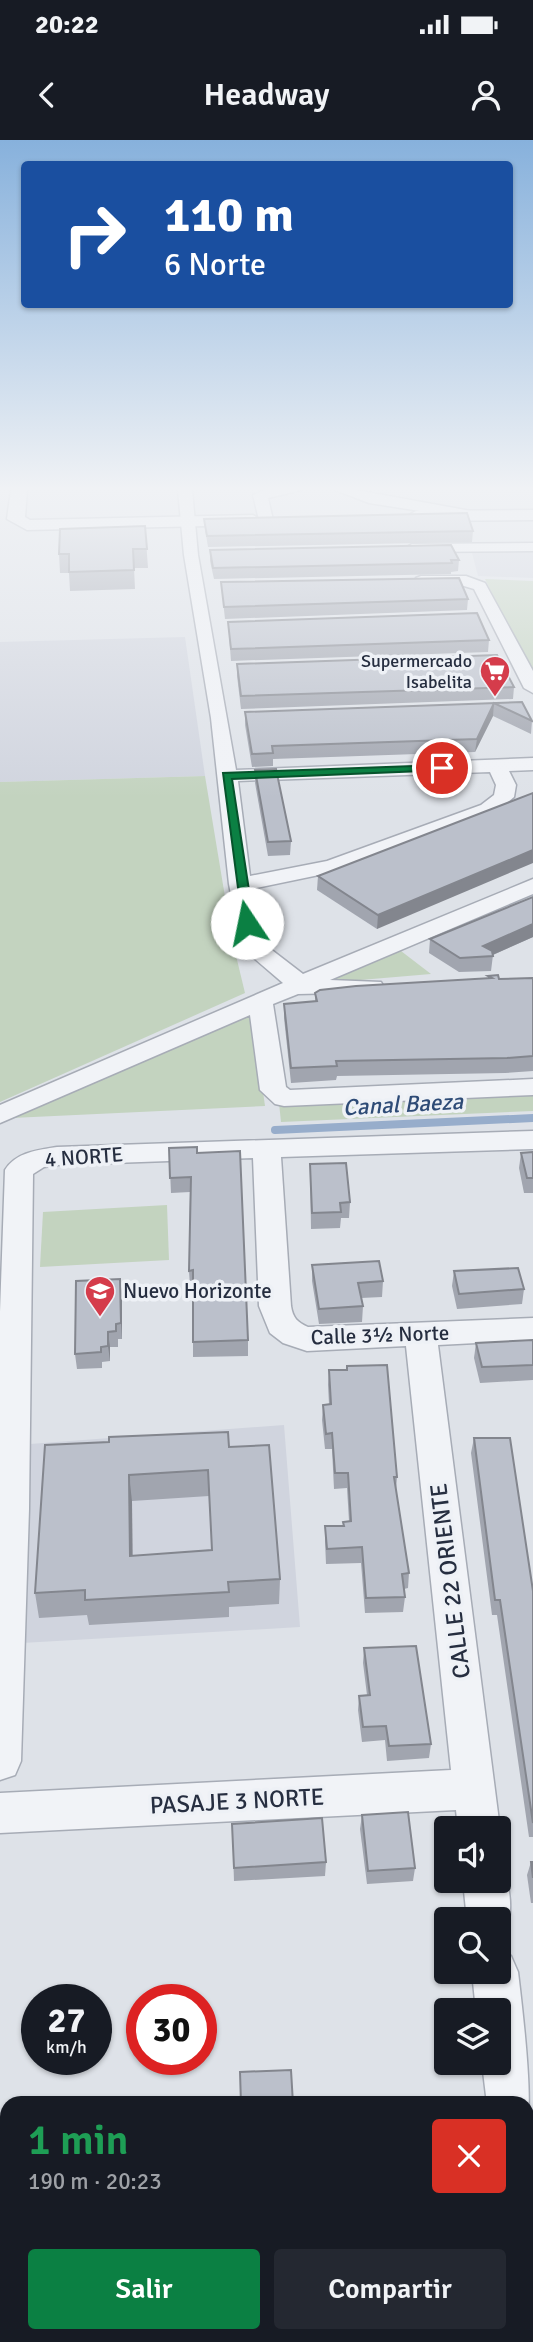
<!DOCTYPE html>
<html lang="es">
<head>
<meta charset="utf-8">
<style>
	body { margin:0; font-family:Signika,sans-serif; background:#242831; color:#f1f3f6; height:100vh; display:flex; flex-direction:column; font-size:26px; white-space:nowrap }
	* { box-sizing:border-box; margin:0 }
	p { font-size:23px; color:#9ea1a6 }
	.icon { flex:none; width:38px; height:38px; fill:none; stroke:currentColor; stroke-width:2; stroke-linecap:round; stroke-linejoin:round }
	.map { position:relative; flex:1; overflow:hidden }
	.panel { position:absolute; left:0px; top:1956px; width:534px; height:247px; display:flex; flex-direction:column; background:#171b24; border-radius:21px 21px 0 0; box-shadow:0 2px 5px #0004 }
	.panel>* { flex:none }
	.hud { position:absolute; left:21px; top:21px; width:492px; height:147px; border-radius:7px; box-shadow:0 2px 5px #0004; background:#1a4fa0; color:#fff; overflow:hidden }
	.controls { position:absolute; left:434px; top:1676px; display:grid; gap:14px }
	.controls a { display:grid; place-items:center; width:77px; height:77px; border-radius:7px; background:#171b24; box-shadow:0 2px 5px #0004; font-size:35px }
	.speed { position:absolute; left:21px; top:1844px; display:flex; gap:14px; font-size:35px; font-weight:700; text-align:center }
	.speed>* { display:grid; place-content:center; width:91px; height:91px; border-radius:50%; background:#171b24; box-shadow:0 2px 5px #0004; line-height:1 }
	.speed small { font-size:18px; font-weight:400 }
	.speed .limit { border:10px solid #d22; background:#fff; color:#111 }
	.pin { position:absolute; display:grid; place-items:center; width:60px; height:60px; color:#fff; margin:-30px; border:4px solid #fff; border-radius:50%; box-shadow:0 2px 7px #0007 }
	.me { position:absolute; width:77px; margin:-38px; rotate:349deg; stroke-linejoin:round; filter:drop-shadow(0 0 5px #0008) }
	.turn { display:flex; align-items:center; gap:24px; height:147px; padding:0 28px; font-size:32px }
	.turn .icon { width:91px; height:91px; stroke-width:2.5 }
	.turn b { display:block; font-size:49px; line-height:60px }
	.round { display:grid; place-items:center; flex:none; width:74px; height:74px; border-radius:7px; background:#242831 }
	.summary { display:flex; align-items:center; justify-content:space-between; height:119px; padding:0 28px }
	h1 { font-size:42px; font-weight:600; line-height:52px; color:#1e9e55 }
	.cta { display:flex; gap:14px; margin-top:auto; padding:14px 28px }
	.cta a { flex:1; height:80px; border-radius:7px; background:#0b8043; color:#fff; font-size:28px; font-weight:600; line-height:80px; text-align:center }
	.cta a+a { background:#242831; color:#f1f3f6 }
	.status { display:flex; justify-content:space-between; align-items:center; height:49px; padding:0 35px; background:#171b24; direction:ltr }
	.status svg { height:19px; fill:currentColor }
	header { display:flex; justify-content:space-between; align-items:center; height:91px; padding:0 28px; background:#171b24; font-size:32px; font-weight:600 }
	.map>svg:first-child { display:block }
	.built { fill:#d0d4de }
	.green { fill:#c3d3bf }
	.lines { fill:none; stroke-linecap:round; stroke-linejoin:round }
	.stream { stroke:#97adcb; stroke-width:8 }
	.minor-casing { stroke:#a7acb6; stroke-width:3 }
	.tertiary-casing { stroke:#a7acb6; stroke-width:3 }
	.minor { fill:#f1f3f7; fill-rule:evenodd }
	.tertiary { fill:#f1f3f7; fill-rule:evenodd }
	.wall { fill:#a1a5af; fill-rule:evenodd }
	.shaded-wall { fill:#83868e }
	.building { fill:#bbc0cb; stroke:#83868e; stroke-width:2; fill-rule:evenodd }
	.route { fill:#0b8043; stroke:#07532c; stroke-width:2 }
	.labels { text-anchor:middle; stroke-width:7; stroke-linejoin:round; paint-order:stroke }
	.far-poi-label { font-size:18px; fill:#262e40; stroke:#eef1f6; text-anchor:end }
	.street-label { font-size:21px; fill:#262e40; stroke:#eef1f6 }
	.poi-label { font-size:21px; fill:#262e40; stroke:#eef1f6; text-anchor:start }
	.water-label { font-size:23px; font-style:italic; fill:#2e4b76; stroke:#eef1f6 }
	.near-street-label { font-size:24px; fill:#262e40; stroke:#eef1f6 }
</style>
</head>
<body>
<div class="status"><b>20:22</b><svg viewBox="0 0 49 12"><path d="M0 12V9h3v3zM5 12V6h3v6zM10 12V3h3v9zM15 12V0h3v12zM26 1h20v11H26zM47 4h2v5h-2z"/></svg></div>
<header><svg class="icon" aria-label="back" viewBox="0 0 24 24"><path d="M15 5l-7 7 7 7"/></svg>Headway<svg class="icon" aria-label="person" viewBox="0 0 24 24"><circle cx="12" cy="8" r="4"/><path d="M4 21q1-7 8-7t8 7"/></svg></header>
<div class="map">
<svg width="533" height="2202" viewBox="0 0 533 2202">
	<rect width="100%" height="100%" fill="#dee2e8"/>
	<g class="built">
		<polygon points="471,409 533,411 533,438 478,436"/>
		<polygon points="185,497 205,636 0,642 0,502"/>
		<polygon points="284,1285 300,1487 22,1503 30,1304"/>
	</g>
	<g class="green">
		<polygon points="485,439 533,441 533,539 533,538"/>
		<polygon points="205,636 232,799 245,853 0,962 0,642"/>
		<polygon points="401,811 431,834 325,843 326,842"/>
		<polygon points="252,873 265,966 12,978"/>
		<polygon points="533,951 533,971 281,982 279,963"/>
		<polygon points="167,1065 169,1120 40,1127 43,1072"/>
	</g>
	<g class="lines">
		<polyline class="stream" points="275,990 533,978"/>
		<g class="minor-casing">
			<g id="minor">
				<path d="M178,350H192L198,415L236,630L533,618V630L509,631L516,645L514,657L495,673L343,730L252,749L264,804L303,834L533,739V754L330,840L381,842L384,847L381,852L298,854L273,864L286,947L290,950L533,939V955L284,966L275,964L260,950L250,875L0,983V965L283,843L241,807L229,744L211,578L184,415ZM490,632L496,645L494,655L481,665L327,721L250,736L238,641Z"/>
				<polygon points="266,350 302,350 268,358 273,380 266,384 259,380 253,355"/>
				<polygon points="335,350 356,350 471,371 478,375 471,379 369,363"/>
				<polygon points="533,403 533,411 412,412 405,408 412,404"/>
				<polygon points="421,436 466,436 485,443 533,531 533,553 524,548 474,449 464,446 416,444 416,438"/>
				<path d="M533,991V1009L281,1017L291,1166C293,1178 297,1182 308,1187L533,1178V1200L438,1205L500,1689L499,1693V1689H458L456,1670L0,1693V1653L451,1630L406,1206L307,1211L283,1203L270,1193L259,1166L253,1018L57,1025L44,1027L33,1034L29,1369L21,1621L15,1635L0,1640V1172L5,1030C16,1012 38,1010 57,1007Z"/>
				<path d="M499,1725C512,1743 513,1775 505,1796L499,1798V1780H467L463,1741H499Z"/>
				<path d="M499,1811L511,1816L518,1832C522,1865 533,1957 527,1982V1964H487L482,1923H499V1871H476L472,1832H499Z"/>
				<polygon points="527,2078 533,2081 533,2185 527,2183"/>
				<rect x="0" y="2112" width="7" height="52"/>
			</g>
		</g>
		<g class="tertiary-casing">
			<g id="tertiary">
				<polygon points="11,350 27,350 25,377 30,380 253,375 262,380 253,385 27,390 7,379"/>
				<polygon points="533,370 533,380 416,381 407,376 416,371"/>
			</g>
		</g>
		<use href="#minor" class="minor"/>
		<use href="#tertiary" class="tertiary"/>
	</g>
	<g class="wall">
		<polygon points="204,379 473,391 472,402 208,407 205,389"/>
		<polygon points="145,386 148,428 134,428 135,449 70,451 69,433 60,433 59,414"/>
		<polygon points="210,410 459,420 458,431 451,432 451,434 214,439 210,421"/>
		<polygon points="221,442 468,459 467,470 225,479"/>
		<polygon points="228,482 489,500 488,512 231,521"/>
		<polygon points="237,524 514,547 513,559 241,569 237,536"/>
		<polygon points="522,562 532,581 531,594 493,576 475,612 273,619 273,626 252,627 245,585 245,572"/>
		<polygon points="255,630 291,701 290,715 268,716 255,643"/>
		<polygon points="533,653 377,789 317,750 318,736"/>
		<polygon points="533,757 533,797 493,815 491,831 459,832 429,813 430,799"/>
		<polygon points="488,836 499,839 533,838 533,931 505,933 337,936 336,940 291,943 284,878 284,864 315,861 315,853 488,838"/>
		<polygon points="169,1008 197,1013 248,1200 248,1216 193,1217 193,1146 190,1146 189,1131 190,1052 171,1053"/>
		<polygon points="533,1012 533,1053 524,1053 519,1028 521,1013"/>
		<polygon points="310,1024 350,1062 349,1078 341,1078 340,1088 311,1089"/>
		<polygon points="312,1125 383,1141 382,1157 361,1158 363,1166 362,1182 319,1184 312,1141"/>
		<polygon points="454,1131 524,1149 522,1164 457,1169 452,1146"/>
		<polygon points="120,1139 122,1154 122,1199 118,1199 118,1207 110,1207 110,1221 102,1222 102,1228 77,1229 75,1214"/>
		<polygon points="533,1200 533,1240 480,1243 474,1218 476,1203"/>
		<polygon points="329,1230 397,1337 396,1350 409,1433 408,1448 404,1449 405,1457 403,1472 365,1473 361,1423 326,1424 325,1401 325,1386 343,1386 349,1381 347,1348 334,1349 332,1309 325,1309 322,1280 323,1265 329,1264 328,1245"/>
		<polygon points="474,1298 533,1451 533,1697 529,1697 497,1475 492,1475 471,1313"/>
		<path d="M109,1302L229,1307L280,1439L279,1464L229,1467V1477L89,1485L87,1475L39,1478L35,1453ZM209,1356L212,1410L132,1416V1361Z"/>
		<polygon points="364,1508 431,1604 429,1618 387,1621 385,1600 362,1602 358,1570 359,1556 367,1555 363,1523"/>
		<polygon points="362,1675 415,1728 413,1741 367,1744 360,1689"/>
		<polygon points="232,1684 326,1722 325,1736 234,1741"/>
		<polygon points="531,1722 533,1722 533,1763 531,1763 527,1735"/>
	</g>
	<g class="shaded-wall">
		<polygon points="494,563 493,576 475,612 477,599"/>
		<polygon points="533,710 533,723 377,789 378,775"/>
		<polygon points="533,784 533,797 490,816 483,806"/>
		<polygon points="120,1139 122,1154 122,1199 121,1183"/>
		<polygon points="108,1192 110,1207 110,1221 108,1206"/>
		<polygon points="129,1335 132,1361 133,1441 130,1416"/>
	</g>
	<g class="building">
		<polygon points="467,373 473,391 207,396 204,379"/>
		<polygon points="145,386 147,409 133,409 134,430 69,432 69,414 59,414 60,389"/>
		<polygon points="451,405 459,420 451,420 452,423 213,428 210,410"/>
		<polygon points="459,438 468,459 224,467 221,442"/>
		<polygon points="477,473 489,500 231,509 228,482"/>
		<polygon points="497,515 514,547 241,556 237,524"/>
		<polygon points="522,562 532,581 494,563 477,599 272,606 273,613 252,614 245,572"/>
		<polygon points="276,629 291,701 268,702 255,630"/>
		<polygon points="533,653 533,710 378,775 318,736"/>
		<polygon points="533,757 533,784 483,806 492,811 493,816 460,818 430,799"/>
		<polygon points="498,835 499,839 533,838 533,916 507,918 336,921 337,926 291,928 284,864 317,861 315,853 320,850 356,846 492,838 488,836"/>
		<polygon points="197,1007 197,1013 240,1011 248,1200 193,1202 193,1130 189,1131 191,1037 170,1038 169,1008"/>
		<polygon points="533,1012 533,1038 527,1038 521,1013"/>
		<polygon points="346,1023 350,1062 340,1063 341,1072 312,1073 310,1024"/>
		<polygon points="379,1121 383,1141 358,1143 363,1166 319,1169 312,1125"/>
		<polygon points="518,1128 524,1149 459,1154 454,1131"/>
		<polygon points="120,1139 121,1183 116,1184 116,1191 108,1192 108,1206 101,1207 101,1212 75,1214 76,1141"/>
		<polygon points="533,1200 533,1225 482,1227 476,1203"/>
		<polygon points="387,1225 397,1337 394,1337 409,1433 402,1434 405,1457 366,1458 362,1407 327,1409 325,1386 344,1386 343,1382 351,1381 348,1333 335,1333 332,1293 326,1294 323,1265 331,1264 329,1230 347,1230 347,1226"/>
		<path d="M228,1292L229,1307L269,1305L280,1439L228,1442L229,1452L85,1460V1450L35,1453L45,1305L109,1302V1297ZM208,1330L212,1410L130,1416L129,1335Z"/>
		<polygon points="474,1298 510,1298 533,1451 533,1683 500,1460 495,1460"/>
		<polygon points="416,1506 431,1604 389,1606 386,1586 363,1587 359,1556 370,1555 364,1508"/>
		<polygon points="408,1672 415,1728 368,1731 362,1675"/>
		<polygon points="322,1678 326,1722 234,1728 232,1684"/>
		<polygon points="531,1722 533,1722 533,1738"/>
		<polygon points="291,1930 293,1964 241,1964 240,1932"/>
		<rect x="257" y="2196" width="212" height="6"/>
	</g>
	<linearGradient id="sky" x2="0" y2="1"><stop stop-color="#87b1dc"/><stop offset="0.53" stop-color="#f0f2f5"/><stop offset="1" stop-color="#f0f2f5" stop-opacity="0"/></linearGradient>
	<rect width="533" height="658" fill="url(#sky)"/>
	<polygon class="route" points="442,625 446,626 446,630 232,639 254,783 243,786 223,633"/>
	<defs>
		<g id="supermarket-pin" transform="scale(1.575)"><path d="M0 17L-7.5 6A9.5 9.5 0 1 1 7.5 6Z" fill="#d53c4b" stroke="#eef1f6"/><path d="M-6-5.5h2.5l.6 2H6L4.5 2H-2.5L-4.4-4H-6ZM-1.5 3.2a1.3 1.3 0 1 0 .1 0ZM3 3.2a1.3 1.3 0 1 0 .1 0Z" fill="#fff"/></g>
		<g id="school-pin" transform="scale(1.575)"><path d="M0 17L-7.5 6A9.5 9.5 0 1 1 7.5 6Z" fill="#d53c4b" stroke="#eef1f6"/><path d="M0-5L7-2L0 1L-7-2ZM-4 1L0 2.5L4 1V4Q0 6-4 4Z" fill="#fff"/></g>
	</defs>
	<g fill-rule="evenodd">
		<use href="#supermarket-pin" x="495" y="531"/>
		<use href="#school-pin" x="100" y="1151"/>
	</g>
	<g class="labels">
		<g class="far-poi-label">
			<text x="472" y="527">Supermercado<tspan x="472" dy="21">Isabelita</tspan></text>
		</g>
		<g class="street-label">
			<text transform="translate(84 1017) rotate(-4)" y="7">4 NORTE</text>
			<text transform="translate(380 1195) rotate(-2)" y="7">Calle 3½ Norte</text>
		</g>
		<g class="poi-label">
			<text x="123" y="1158">Nuevo Horizonte</text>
		</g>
		<g class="water-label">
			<text transform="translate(403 964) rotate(-3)" y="8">Canal Baeza</text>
		</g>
		<g class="near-street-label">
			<text transform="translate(450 1441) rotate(-97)" y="8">CALLE 22 ORIENTE</text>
			<text transform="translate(237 1661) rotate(-3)" y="8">PASAJE 3 NORTE</text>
		</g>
	</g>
</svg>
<div class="controls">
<a><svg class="icon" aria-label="sound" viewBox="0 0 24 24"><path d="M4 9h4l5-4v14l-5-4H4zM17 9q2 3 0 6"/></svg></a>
<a><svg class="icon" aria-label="search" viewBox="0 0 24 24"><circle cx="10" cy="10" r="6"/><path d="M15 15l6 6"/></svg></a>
<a><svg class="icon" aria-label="layers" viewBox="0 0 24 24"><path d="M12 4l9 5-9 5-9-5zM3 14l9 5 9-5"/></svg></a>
</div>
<div class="speed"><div>27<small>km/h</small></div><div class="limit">30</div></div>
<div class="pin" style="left:442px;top:628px;background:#d93025"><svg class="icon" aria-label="arrive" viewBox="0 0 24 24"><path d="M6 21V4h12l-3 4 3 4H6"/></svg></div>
<svg class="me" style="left:247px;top:783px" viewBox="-20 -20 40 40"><circle r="19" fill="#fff"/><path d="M0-13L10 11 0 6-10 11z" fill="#0b8043"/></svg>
<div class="hud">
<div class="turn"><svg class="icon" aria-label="right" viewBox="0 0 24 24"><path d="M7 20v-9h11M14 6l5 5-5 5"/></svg><div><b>110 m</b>6 Norte</div></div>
</div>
<section class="panel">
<div class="summary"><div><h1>1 min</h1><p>190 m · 20:23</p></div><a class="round" style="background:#d93025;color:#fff"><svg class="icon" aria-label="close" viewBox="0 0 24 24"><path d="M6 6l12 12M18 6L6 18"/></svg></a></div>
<div class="cta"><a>Salir</a><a>Compartir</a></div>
</section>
</div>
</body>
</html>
